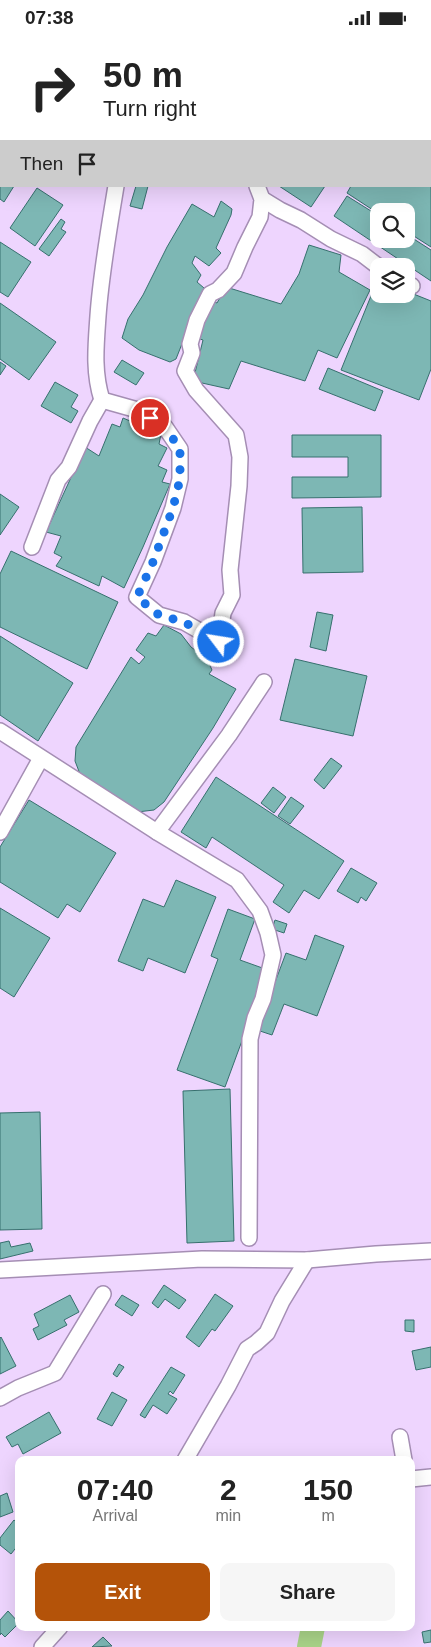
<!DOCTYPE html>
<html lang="en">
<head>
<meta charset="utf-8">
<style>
	body { margin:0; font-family:Helvetica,sans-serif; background:#f6f6f6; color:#222; height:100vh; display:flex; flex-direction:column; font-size:19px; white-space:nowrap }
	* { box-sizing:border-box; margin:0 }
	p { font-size:16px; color:#767676 }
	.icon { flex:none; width:28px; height:28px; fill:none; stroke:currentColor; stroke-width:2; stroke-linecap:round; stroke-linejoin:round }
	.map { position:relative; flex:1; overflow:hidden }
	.drawer { position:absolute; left:15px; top:1421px; width:400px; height:175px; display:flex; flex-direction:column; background:#fff; border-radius:10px; box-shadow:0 5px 20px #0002 }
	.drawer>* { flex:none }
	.banner { position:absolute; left:0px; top:0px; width:431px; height:152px; box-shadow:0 5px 20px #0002; background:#fff; color:#222; overflow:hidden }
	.controls { position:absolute; left:370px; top:168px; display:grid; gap:10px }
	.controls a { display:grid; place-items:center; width:45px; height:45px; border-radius:10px; background:#fff; box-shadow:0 5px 20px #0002; font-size:25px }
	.pin { position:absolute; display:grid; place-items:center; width:42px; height:42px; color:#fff; margin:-21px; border:2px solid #fff; border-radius:50%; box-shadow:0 1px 5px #0007 }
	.me { position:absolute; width:55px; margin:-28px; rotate:301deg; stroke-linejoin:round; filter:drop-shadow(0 0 4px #0008) }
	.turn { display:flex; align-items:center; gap:18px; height:105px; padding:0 20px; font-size:22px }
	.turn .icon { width:65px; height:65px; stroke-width:2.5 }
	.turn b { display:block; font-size:35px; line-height:42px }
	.then { display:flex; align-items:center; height:48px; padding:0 20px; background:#0003; gap:10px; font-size:19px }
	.eta { display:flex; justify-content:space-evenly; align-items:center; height:85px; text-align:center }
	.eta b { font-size:30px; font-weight:700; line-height:35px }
	.cta { display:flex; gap:10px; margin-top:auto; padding:10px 20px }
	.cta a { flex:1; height:58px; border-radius:10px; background:#b45309; color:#fff; font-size:20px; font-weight:700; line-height:58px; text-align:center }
	.cta a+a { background:#f6f6f6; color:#222 }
	.status { display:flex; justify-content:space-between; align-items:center; height:35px; padding:0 25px; background:#fff; direction:ltr }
	.status svg { height:14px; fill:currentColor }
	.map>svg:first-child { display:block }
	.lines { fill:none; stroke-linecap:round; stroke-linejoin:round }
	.river { stroke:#a9d388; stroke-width:24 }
	.building { fill:#7db7b4; stroke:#37706e }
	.minor-casing { stroke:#a58eb4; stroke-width:18 }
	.minor { stroke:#fff; stroke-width:15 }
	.route { stroke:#1a73e8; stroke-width:9; stroke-dasharray:0 16.2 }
</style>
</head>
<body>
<div class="status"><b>07:38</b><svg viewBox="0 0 49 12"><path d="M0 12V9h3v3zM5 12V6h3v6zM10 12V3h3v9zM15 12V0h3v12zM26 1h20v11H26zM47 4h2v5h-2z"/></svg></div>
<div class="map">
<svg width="431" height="1612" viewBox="0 0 431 1612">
	<rect width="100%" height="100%" fill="#eed5fe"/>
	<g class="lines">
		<polyline class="river" points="309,1612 313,1592"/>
	</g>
	<g class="building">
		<polygon points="0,0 8,1 1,1 1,55 0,55"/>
		<polygon points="63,0 101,0 100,1 65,1"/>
		<polygon points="193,0 262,0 264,1 192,1"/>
		<polygon points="318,0 411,0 411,1 319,1"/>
		<polygon points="0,60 1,61 1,129 0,128"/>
		<polygon points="430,68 431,69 431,212 406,196 406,176 379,176 379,179 347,158 351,151 430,151"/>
		<polygon points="1,129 1,151 14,151 4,167 0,164 0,131"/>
		<polygon points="136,151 148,151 142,174 130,171"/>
		<polygon points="279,151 325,151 311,172"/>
		<polygon points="37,153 63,170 35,211 10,193"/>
		<polygon points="347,161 379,181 379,204 406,204 406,199 431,215 431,246 334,181"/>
		<polygon points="221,166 232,174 231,180 216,213 221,218 209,231 195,221 192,228 201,240 197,247 204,253 176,324 170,327 139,315 122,303 128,284 143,260 167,212 192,169 214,182"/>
		<polygon points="61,184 65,187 61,194 66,197 49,221 39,214"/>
		<polygon points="0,207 31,227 8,262 0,257"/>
		<polygon points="309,210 341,220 339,237 370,255 337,323 318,315 305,346 241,326 229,354 193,346 203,305 194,302 209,265 217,268 226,252 281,269 299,239"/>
		<polygon points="375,251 379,252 379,259 406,259 406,256 431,266 431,334 419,365 341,335"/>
		<polygon points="0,268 56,307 29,345 0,324"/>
		<polygon points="122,325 144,338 136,350 114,337"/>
		<polygon points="0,327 6,331 0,340"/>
		<polygon points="328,333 383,356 375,376 319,354"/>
		<polygon points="55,347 78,360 71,372 78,376 71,388 41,371"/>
		<polygon points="123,383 161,399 159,409 167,413 158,431 167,435 162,447 170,449 143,512 124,553 102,541 99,551 56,531 62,522 54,518 61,501 46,497 85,412 99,421 112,389 120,392"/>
		<polygon points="292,400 381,400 381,462 292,463 292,442 348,442 348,422 292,422"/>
		<polygon points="0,459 19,472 0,500"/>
		<polygon points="362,472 363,537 303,538 302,473"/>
		<polygon points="11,516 118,567 87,634 0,592 0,539"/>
		<polygon points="317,577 333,580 326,616 310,612"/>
		<polygon points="164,590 181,599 191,612 207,624 212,635 209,639 236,654 213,693 164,767 154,775 137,777 80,739 75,726 76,712 131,622 139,629 145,622 136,615 148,598 156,601"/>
		<polygon points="0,601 73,648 38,706 0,680"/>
		<polygon points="295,624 367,641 353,701 280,685"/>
		<polygon points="331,723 342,731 324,754 314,745"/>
		<polygon points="216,742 344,826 319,864 304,855 289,878 273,867 284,850 212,802 206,813 181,797"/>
		<polygon points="273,752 286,762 274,778 261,768"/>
		<polygon points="291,762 304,771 290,789 278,781"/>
		<polygon points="29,765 116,818 80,877 67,869 58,883 0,847 0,812"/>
		<polygon points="351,833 377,848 366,866 361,862 358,868 337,856"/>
		<polygon points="176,845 216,862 185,938 148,923 143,936 118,926 143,864 164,872"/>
		<polygon points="0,873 50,903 14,962 0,953"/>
		<polygon points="228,874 255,884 240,925 268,935 225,1052 177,1035 218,924 211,921"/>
		<polygon points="275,885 287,889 284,898 272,894"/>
		<polygon points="315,900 344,911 317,981 284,969 272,1000 257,995 286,918 306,925"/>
		<polygon points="230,1054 234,1206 187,1208 183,1056"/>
		<polygon points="40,1077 42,1194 0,1195 0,1078"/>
		<polygon points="9,1206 11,1212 30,1208 33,1216 0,1224 0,1208"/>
		<polygon points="164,1250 186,1265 179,1274 165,1264 158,1273 152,1268"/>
		<polygon points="215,1259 233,1271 215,1296 212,1294 199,1312 186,1302"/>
		<polygon points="70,1260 79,1277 64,1285 67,1290 38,1305 33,1294 39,1291 34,1279"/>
		<polygon points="122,1260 139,1270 132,1281 115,1270"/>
		<polygon points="405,1285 414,1285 414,1297 405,1296"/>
		<polygon points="1,1302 16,1331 0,1339 0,1303"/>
		<polygon points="431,1312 431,1332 416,1335 412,1316"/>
		<polygon points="119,1329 124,1332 117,1342 113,1339"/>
		<polygon points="171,1332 185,1340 173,1359 170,1356 168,1359 177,1364 167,1379 153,1370 145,1383 140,1380"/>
		<polygon points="112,1357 127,1365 112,1391 97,1384"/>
		<polygon points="49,1377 61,1398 23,1419 18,1409 12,1412 6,1402"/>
		<polygon points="7,1458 13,1477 0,1482 0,1461"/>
		<polygon points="14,1485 19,1489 19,1509 11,1519 0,1510 0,1503"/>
		<polygon points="8,1576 19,1588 5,1602 1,1598 0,1600 0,1585"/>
		<polygon points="431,1595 431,1607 424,1608 422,1597"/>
		<polygon points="103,1602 112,1611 92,1612"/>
	</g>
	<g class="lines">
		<g class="minor-casing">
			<g id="minor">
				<polyline points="36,0 38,1"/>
				<path d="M116,151C109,194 101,238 98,281C96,310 93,337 102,365L134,374L165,392L180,414V444L173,473L153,527L137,562L159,580L184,587L219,607L223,578L232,560L230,535L239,451L240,422L236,400L196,355L185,336L192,318L190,309L197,285L210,259L218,255L234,238L245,212L260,182L262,164L257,151"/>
				<polyline points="262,164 280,175 301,185 331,204 362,219 379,232"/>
				<polyline points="406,250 412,251"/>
				<polyline points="32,512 58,445 69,432 90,386 102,365"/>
				<polyline points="0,696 157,797 237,845 260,876 268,898 273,920 263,964 255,983 250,1004 249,1203"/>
				<polyline points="0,797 41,723"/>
				<polyline points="157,797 229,700 264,647"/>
				<polyline points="0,1235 202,1224 307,1225 376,1219 431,1216"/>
				<polyline points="0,1363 18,1353 55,1338 103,1259"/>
				<polyline points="400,1402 404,1425"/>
				<polyline points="185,1425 228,1351 247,1314 256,1308 267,1298 282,1266 307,1225"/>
				<polyline points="411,1444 431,1442"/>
				<polyline points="42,1612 60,1592"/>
			</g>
		</g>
		<use href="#minor" class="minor"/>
	</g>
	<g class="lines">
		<polyline class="route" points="150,383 165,392 180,414 180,444 173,473 153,527 137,562 159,580 184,587 219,607"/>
	</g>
</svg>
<div class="controls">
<a><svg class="icon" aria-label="search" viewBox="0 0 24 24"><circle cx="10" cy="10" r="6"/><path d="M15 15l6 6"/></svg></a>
<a><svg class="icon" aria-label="layers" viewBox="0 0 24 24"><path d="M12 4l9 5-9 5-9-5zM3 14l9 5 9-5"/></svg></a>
</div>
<div class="pin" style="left:150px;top:383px;background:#d93025"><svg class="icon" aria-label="arrive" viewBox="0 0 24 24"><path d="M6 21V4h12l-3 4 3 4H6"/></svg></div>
<svg class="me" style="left:219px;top:607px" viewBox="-20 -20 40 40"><circle r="17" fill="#1a73e8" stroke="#fff" stroke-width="3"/><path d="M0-11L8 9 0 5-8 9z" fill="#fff"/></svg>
<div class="banner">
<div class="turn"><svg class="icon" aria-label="right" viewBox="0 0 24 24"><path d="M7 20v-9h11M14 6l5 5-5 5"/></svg><div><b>50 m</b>Turn right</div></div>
<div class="then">Then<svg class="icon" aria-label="arrive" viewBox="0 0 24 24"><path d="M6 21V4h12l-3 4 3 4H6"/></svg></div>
</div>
<section class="drawer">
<div class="eta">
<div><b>07:40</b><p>Arrival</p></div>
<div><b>2</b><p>min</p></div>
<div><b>150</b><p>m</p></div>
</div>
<div class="cta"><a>Exit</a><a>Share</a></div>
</section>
</div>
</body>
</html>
